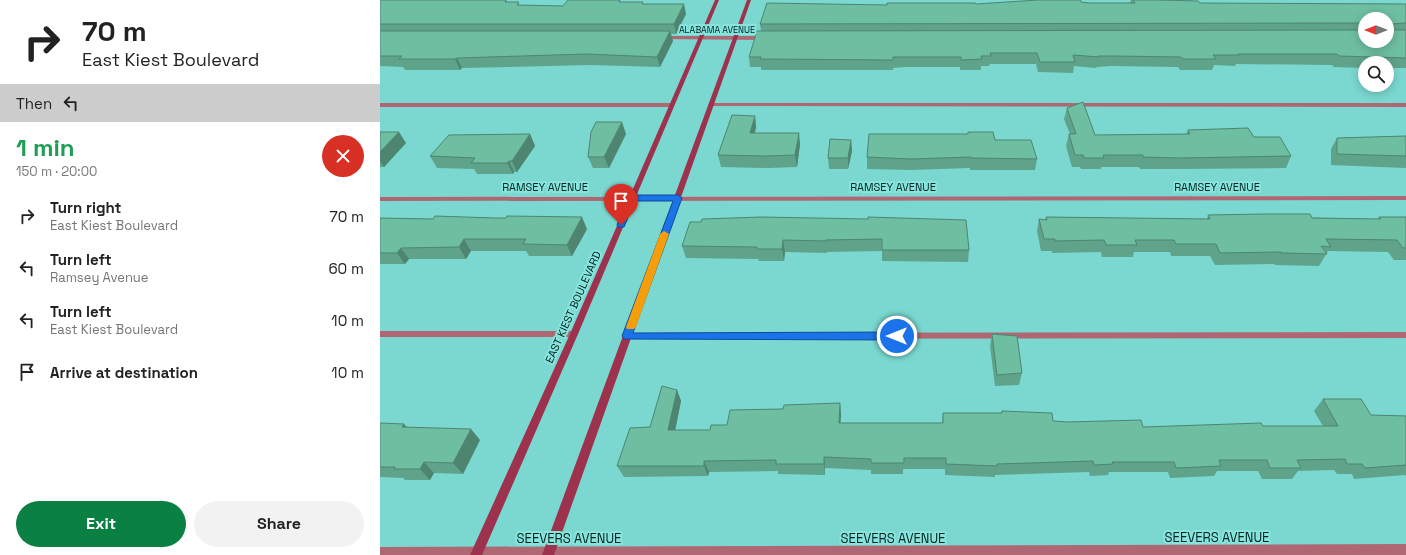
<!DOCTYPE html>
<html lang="en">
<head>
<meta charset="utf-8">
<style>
	body { margin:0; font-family:"Space Grotesk",sans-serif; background:#f2f2f2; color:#222; height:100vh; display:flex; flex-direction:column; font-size:15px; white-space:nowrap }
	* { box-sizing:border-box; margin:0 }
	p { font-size:13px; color:#767676 }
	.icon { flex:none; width:22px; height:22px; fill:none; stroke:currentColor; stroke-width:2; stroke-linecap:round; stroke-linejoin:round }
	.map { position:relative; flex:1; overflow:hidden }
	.side { display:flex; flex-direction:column; background:#fff; width:380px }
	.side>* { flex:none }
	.hud { background:#fff; color:#222; overflow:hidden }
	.needle { width:26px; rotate:270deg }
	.controls { position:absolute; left:978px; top:12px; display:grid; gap:8px }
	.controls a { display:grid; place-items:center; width:36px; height:36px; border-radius:50%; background:#fff; box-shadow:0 2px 10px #0003; font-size:20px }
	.pin { position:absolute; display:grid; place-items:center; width:34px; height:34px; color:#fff; margin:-41px -17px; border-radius:50% 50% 50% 0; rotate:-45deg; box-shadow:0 0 4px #0007 }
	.pin .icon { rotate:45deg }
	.me { position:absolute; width:44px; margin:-22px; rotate:270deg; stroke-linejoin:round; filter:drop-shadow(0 0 3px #0008) }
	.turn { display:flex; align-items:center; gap:14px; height:84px; padding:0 16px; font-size:18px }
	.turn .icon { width:52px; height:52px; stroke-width:2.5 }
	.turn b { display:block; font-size:28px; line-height:34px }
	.then { display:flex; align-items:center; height:38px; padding:0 16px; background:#0003; gap:8px; font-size:15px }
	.round { display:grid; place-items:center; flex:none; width:42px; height:42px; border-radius:21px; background:#f2f2f2 }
	.headline { display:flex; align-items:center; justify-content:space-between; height:68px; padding:0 16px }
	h1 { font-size:24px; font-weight:800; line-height:30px; color:#1e9e55 }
	.primary-button { display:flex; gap:8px; margin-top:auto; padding:8px 16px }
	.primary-button a { flex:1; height:46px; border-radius:24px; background:#0b8043; color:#fff; font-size:16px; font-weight:800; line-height:46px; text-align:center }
	.primary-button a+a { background:#f2f2f2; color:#222 }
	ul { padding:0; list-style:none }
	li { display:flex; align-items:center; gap:12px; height:52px; padding:0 16px }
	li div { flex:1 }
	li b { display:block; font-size:15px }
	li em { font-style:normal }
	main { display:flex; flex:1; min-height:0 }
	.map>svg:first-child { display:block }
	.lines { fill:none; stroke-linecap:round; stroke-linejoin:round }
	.lane { fill:#af6774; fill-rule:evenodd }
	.street { fill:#af6774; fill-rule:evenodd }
	.secondary { fill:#9d324e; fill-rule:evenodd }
	.wall { fill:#5fa38a; fill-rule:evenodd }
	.shaded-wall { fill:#4d8571 }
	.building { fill:#6ebea1; stroke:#4d8571 }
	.route { fill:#1a73e8; stroke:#114b97 }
	.slow { fill:#f59e0b }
	.labels { text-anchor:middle; stroke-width:4; stroke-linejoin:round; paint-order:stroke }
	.far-street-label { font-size:9px; fill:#032220; stroke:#87e5dd }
	.street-label { font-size:11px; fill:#032220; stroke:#87e5dd }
	.near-street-label { font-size:13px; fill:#032220; stroke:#87e5dd }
</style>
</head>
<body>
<main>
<section class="side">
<div class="hud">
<div class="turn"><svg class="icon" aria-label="right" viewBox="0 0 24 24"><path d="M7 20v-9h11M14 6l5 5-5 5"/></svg><div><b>70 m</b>East Kiest Boulevard</div></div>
<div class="then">Then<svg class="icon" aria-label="left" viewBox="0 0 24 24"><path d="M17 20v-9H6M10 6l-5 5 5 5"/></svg></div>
</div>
<div class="headline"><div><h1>1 min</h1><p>150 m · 20:00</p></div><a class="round" style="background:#d93025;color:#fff"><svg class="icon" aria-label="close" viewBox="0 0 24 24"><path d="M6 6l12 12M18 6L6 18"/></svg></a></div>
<ul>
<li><svg class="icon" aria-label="right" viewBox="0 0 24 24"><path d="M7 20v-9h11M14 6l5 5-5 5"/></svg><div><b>Turn right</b><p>East Kiest Boulevard</p></div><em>70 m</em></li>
<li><svg class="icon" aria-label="left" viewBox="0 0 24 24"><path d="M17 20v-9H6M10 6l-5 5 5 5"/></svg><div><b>Turn left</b><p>Ramsey Avenue</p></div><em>60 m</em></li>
<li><svg class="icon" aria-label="left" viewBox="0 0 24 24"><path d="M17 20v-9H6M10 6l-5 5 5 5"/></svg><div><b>Turn left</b><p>East Kiest Boulevard</p></div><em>10 m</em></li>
<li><svg class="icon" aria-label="arrive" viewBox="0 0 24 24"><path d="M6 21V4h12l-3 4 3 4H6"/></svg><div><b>Arrive at destination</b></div><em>10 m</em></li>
</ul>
<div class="primary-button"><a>Exit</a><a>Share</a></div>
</section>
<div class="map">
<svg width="1026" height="555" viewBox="0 0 1026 555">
	<rect width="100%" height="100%" fill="#7ad8d0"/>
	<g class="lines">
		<g class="lane">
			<polygon points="0,103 292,103 295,105 292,107 0,107"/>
			<polygon points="331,103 1026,103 1026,107 329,106 328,105"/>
			<polygon points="0,331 194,331 197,332 198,334 197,336 194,337 0,337"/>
			<polygon points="1026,332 1026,338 247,339 244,338 243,336 244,334 247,333"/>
		</g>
		<g class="street">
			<polygon points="283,36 385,36 388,38 385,40 281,39 280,38"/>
			<polygon points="1026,196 1026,200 0,201 0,197"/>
			<polygon points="1026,544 1026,555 0,555 0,547"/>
		</g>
		<g class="secondary">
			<polygon points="335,0 339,0 198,334 102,555 90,555 190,334"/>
			<polygon points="367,0 371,0 174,555 162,555"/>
		</g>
	</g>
	<g class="wall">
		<polygon points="0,0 126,0 127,2 141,5 183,6 241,2 264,4 306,14 296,34 291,34 293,41 280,67 210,65 82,68 80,70 25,70 23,67 0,66"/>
		<path d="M751,0H779L820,3L1026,4V68H1007V63H985V68L954,67L952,65L856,64L855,66L834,65L832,70H800L798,67L731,66L717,67L716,68L694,66L693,73L658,72L656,64H610L609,66H601V70H580V67H525L513,68V70H381V67H370L369,57L381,31L380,24L507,5L596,4L701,2L709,3H750ZM985,19H1007L985,41Z"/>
		<polygon points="687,108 715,135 806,134 808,130 874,137 911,156 906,168 796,169 760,169 759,167 721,167 721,169 701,169 700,167 692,167 686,146 689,134 690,134 684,119"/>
		<polygon points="375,116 376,127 375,133 420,144 417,167 388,168 341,167 338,155"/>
		<polygon points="0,132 26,143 4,167 0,167"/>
		<polygon points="588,132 615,140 657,159 655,170 590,170 590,168 531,170 487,169 487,157 588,134"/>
		<polygon points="150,134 155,146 137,172 134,172 133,174 97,174 94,169 57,168 50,156"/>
		<polygon points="246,134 229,168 213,168 208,157"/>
		<polygon points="1026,136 1026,168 951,165 951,149 957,138"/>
		<polygon points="471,140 472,151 468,169 449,169 448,158"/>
		<polygon points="828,215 997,219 999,217 1026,217 1026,260 1014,260 1008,252 948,251 939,266 895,265 894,264 835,265 830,256 791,256 790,252 754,252 753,257 722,257 721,252 672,253 672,251 661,251 657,231 659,219 665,220 666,217 827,219"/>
		<polygon points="381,217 589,250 588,262 502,261 502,251 447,252 447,253 405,252 404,261 379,261 378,259 306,258 302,246"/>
		<polygon points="0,218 53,219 207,229 192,256 149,256 146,251 91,251 86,259 29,259 25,264 0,264"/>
		<polygon points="612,334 642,373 639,385 615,386 610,346"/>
		<polygon points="297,390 301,401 295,430 330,430 403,409 460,403 461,414 460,423 562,423 563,413 621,413 622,411 673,421 763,427 943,426 934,411 943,399 991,415 1026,416 1026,476 1025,475 974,479 972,474 957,474 954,470 918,471 912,479 882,479 878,471 837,471 834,476 790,478 788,472 729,472 728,475 710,476 709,472 615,475 615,477 565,475 565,469 523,469 523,474 491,474 491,470 445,468 445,475 398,474 398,471 329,472 328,476 244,477 237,466 270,427"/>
		<polygon points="0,423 28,427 100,440 83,474 54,473 50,480 25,480 23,478 0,477"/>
	</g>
	<g class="shaded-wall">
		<polygon points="304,4 306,14 296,34 294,24"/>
		<polygon points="290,31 293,41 280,67 277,57"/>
		<polygon points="77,58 82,68 80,70 75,59"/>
		<polygon points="375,116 376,127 372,144 370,133"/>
		<polygon points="242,122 246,134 229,168 224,157"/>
		<polygon points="19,132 26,143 4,167 0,161 0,152"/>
		<polygon points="419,133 420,144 417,167 415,155"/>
		<polygon points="150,134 155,146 137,172 132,161"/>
		<polygon points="471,140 472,151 468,169 468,158"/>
		<polygon points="129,161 134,172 133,174 127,163"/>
		<polygon points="202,217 207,229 192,256 187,245"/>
		<polygon points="84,239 91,251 86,259 79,247"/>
		<polygon points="403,240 405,252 404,261 402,249"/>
		<polygon points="21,248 29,259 25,264 17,253"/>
		<polygon points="297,390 301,401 293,441 288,430"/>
		<polygon points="460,403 461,414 460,434 459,423"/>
		<polygon points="24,424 35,435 22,427"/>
		<polygon points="91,429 100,440 83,474 73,463"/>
		<polygon points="444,457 445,468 445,475 444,464"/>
		<polygon points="324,461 329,472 328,476 324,466"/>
		<polygon points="44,462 54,473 50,480 40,469"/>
	</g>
	<g class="building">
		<polygon points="0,0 126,0 125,2 139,2 137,5 183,6 188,0 240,0 239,2 263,2 262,4 304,4 294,24 0,24"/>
		<polygon points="658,0 700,0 701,2 709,3 755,3 753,0 779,0 818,1 820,3 1026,4 1026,23 1011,24 1011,29 1013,30 1026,30 1026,58 959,56 957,54 858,54 859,55 833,55 836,59 803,59 801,57 734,56 718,56 719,57 693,55 695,62 660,62 657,53 610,53 611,56 601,56 602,59 581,60 581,57 513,57 513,60 380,59 381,57 369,57 377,31 985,30 985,41 1007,41 1007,19 985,19 985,23 380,24 387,3 507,5 507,3 595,3 596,4"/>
		<polygon points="0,31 290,31 277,57 206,54 77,58 75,59 19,59 22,56 0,56"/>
		<polygon points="703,102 715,135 810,134 808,130 868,128 874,137 900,137 911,156 800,158 763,157 763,155 723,155 724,158 704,158 703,155 695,155 689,134 696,134 687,108"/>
		<polygon points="352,115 375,116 370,133 419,133 415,155 386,156 338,155"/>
		<polygon points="216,122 242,122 224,157 208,157 211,132"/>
		<polygon points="0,132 19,132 0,152"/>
		<polygon points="588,132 613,132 615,140 651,140 657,159 591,158 591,157 531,159 487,157 489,134 588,134"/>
		<polygon points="150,134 132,161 129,161 127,163 91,163 95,158 50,156 69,135"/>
		<polygon points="1026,136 1026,156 957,154 957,138"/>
		<polygon points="450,139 471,140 468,158 448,158"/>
		<polygon points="886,214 930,214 932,218 1001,219 999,217 1026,217 1026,248 1023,248 1017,240 946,239 951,247 941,246 947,254 902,253 901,252 840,253 836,244 796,244 794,240 755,240 757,245 726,245 724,240 675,241 675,239 664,239 659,219 667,220 666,217 830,219 828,215"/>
		<polygon points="55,216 115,218 126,218 127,216 202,217 187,245 143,244 146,239 84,239 79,247 21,248 17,253 0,253 0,218 53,219"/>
		<polygon points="381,217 488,219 488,217 586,220 589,250 502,250 502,239 446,240 446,241 403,240 402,249 377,249 377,247 302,246 310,222 321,222 322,219"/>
		<polygon points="612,334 637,336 642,373 617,375"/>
		<polygon points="282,386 297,390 288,430 330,430 331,425 347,425 350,410 403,409 404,405 460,403 459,423 563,423 563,413 622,413 622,411 672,413 673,421 688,422 761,420 763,427 881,423 883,426 958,426 943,399 981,399 991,415 1026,416 1026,465 985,468 982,464 967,464 965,459 917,460 921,468 890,468 887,460 839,460 841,466 796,468 794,462 732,462 733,464 714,465 713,461 617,464 617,466 566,464 566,458 524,458 524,463 491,463 491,459 444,457 444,464 396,464 396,460 324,461 324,466 237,466 250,428 270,427"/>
		<polygon points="0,423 24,424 22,427 91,429 73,463 44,462 40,469 14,469 15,467 0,467"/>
	</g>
	<polygon class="route" points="252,195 298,195 302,198 253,333 517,332 521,333 522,336 521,339 517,340 244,339 242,336 293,201 255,201 244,227 238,227 237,225 248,198"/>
	<polygon class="slow" points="284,231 289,234 256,327 254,329 247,329 246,327 280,234"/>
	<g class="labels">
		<g class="far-street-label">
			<text x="337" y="33">ALABAMA AVENUE</text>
		</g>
		<g class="street-label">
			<text x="165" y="191">RAMSEY AVENUE</text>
			<text x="513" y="191">RAMSEY AVENUE</text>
			<text x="837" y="191">RAMSEY AVENUE</text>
			<text transform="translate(193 307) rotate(-66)" y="4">EAST KIEST BOULEVARD</text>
		</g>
		<g class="near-street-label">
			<text x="837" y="542">SEEVERS AVENUE</text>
			<text x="189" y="543">SEEVERS AVENUE</text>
			<text x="513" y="543">SEEVERS AVENUE</text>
		</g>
	</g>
</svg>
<div class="controls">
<a><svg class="needle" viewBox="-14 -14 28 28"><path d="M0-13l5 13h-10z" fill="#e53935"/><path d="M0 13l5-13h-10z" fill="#767676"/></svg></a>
<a><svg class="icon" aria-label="search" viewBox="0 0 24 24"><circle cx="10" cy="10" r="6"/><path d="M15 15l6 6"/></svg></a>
</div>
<div class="pin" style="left:241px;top:225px;background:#d93025"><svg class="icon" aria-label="arrive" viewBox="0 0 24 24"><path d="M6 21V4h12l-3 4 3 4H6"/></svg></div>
<svg class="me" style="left:517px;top:336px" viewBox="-20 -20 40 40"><circle r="17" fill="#1a73e8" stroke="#fff" stroke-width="3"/><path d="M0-11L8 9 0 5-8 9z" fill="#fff"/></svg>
</div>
</main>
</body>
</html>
